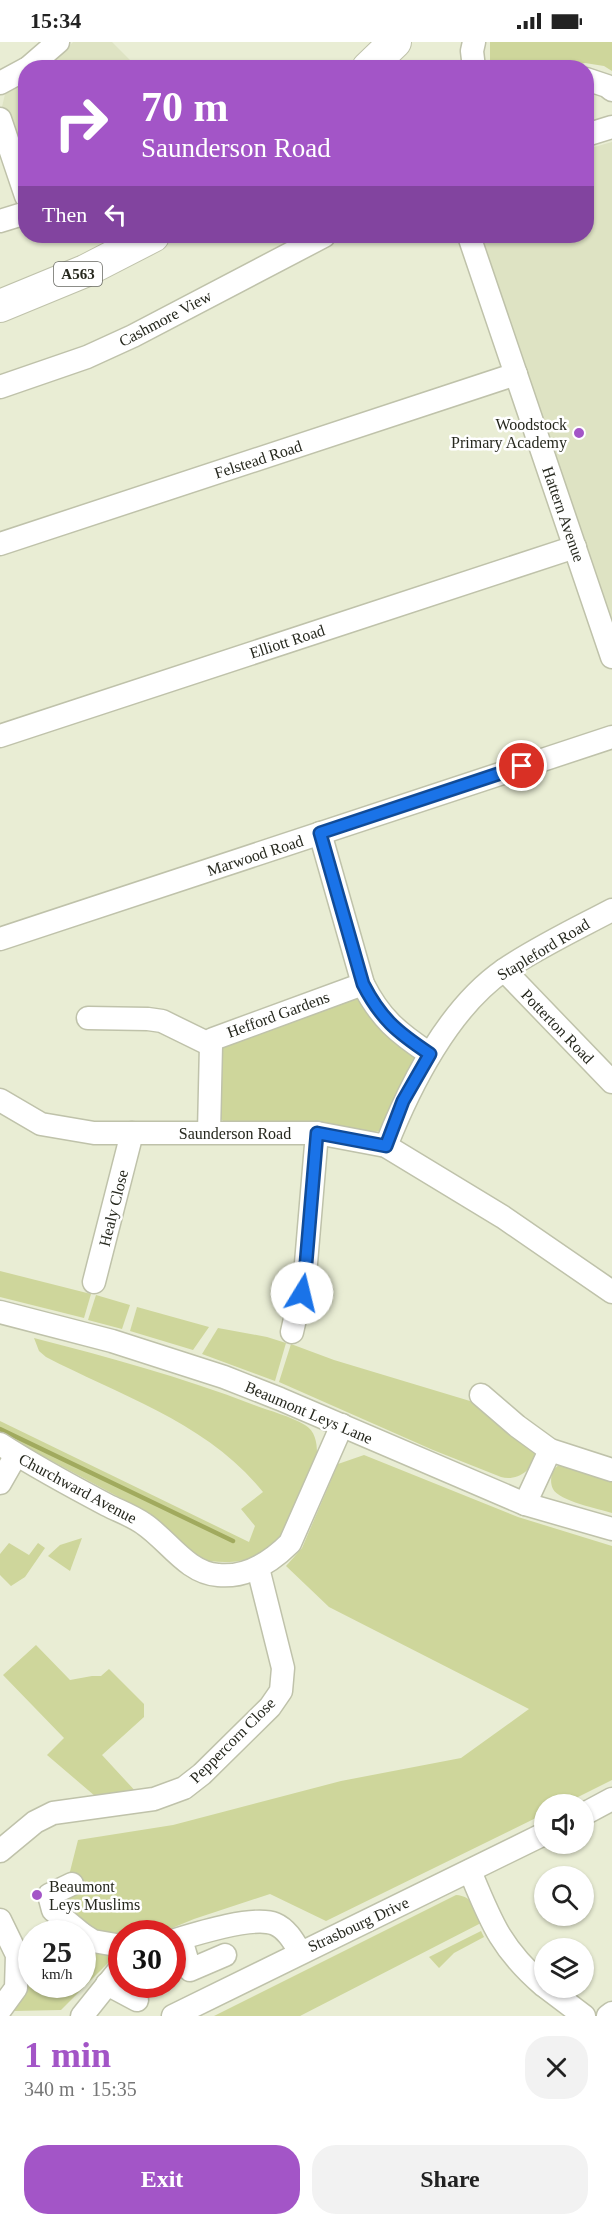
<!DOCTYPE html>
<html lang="en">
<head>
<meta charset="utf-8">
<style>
	body { margin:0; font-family:Georgia,serif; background:#f2f2f2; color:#222; height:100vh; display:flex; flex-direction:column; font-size:22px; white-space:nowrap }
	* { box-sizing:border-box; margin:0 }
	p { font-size:20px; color:#767676 }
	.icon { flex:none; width:33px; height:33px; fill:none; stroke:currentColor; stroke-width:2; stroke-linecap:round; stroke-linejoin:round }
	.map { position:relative; height:1974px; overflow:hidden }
	.drawer { display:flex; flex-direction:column; background:#fff; flex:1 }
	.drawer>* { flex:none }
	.guide { position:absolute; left:18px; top:18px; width:576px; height:183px; border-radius:24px; box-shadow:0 2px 4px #0004; background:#a355c7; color:#fff; overflow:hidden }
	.controls { position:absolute; left:534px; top:1752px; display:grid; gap:12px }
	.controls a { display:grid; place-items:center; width:60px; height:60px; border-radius:50%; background:#fff; box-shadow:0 2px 4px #0004; font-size:30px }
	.speed { position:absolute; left:18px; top:1878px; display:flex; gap:12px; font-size:30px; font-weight:700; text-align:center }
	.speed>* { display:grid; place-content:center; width:78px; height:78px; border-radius:50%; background:#fff; box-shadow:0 2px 4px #0004; line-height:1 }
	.speed small { font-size:15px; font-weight:400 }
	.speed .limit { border:9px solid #d22; background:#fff; color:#111 }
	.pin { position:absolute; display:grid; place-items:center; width:51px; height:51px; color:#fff; margin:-26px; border:3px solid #fff; border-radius:50%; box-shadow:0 2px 6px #0007 }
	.me { position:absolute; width:66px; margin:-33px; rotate:9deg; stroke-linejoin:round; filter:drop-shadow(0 0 4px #0008) }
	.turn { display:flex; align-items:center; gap:21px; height:126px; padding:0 24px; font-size:27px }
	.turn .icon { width:78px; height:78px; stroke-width:2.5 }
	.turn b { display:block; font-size:42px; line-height:51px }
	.then { display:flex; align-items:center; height:57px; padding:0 24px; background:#0003; gap:12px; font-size:22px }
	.round { display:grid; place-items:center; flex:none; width:63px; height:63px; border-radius:24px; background:#f2f2f2 }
	.head { display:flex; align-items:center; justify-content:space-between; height:102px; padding:0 24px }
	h1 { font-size:36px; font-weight:700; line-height:45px; color:#a355c7 }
	.action { display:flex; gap:12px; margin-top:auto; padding:12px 24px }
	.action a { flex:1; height:69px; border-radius:24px; background:#a355c7; color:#fff; font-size:24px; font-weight:700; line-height:69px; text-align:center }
	.action a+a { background:#f2f2f2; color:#222 }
	.status { display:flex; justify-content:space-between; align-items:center; height:42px; padding:0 30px; background:#fff; direction:ltr }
	.status svg { height:16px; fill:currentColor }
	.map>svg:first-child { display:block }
	.built { fill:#dee3c3 }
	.green { fill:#ced69b }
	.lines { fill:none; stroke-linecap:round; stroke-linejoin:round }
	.stream { stroke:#a1aa5e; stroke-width:4.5 }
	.minor-casing { stroke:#bfc2aa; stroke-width:25 }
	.highway-casing { stroke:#bfc2aa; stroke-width:34 }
	.minor { stroke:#fff; stroke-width:22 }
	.highway { stroke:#fff; stroke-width:32 }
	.route-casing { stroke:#114b97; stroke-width:15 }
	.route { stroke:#1a73e8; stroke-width:10 }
	.poi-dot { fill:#a355c7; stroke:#fff; stroke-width:2 }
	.labels { text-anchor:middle; stroke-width:5; stroke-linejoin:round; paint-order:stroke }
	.shield { fill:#fff; stroke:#676862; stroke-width:1.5 }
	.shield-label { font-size:15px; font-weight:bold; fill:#26281e }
	.street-label { font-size:16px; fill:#26281e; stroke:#fff }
	.poi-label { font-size:16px; fill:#26281e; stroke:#fff; text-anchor:end }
</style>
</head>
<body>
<div class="status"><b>15:34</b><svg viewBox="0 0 49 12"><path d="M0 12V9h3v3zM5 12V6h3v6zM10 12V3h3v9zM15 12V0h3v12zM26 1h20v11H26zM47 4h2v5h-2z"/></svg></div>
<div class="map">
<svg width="612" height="1974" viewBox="0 0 612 1974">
	<rect width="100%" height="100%" fill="#e9edd4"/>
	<g class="built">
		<polygon points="73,0 112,0 131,19 128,25 49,26"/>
		<polygon points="25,42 25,118 22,117 2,65 5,52"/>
		<polygon points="612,100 612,588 481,194 586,194 587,107"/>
	</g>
	<g class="green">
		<polygon points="490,0 612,0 612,29 604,24 585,21 563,25 493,25 490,18"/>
		<path d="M358,955L414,1016L415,1021L380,1089C368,1092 344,1084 330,1083C295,1079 259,1080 223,1079L220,1076L218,997Z"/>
		<polygon points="0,1229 91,1252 84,1276 0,1255"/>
		<polygon points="96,1253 130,1263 122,1287 88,1278"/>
		<polygon points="137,1265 209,1285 193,1308 130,1289"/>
		<polygon points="218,1286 267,1295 286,1301 275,1339 202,1312"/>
		<path d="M34,1296C108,1315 182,1335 254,1363C270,1369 290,1374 305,1383C315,1389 317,1400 317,1411C295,1466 285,1529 210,1519L209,1524L139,1466L0,1391V1379L249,1500L255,1484L241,1467L263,1450C208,1381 121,1354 46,1315L39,1309Z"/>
		<path d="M291,1302L334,1318L470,1359L534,1408C537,1427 517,1440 501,1435L433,1408L279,1340Z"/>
		<polygon points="364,1413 518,1475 612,1504 612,1738 564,1762 544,1762 544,1772 326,1879 270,1852 194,1877 160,1891 122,1892 121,1908 61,1968 14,1969 5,1939 31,1911 32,1942 82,1942 82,1892 47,1891 63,1857 78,1798 173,1783 341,1739 461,1716 529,1667 329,1565 286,1524 302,1506 338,1422"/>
		<path d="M560,1422L612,1435V1471C599,1467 559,1459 553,1447C550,1441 551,1434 553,1428Z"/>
		<polygon points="82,1496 70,1529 48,1514 60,1503"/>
		<polygon points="9,1501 29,1513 38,1501 45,1506 25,1535 11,1544 0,1533 0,1512"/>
		<polygon points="36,1603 70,1638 92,1634 101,1634 109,1627 144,1662 144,1675 102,1713 138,1752 95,1754 47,1713 64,1696 3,1633"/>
		<path d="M456,1853C473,1854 475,1867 481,1881L300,1974H214Z"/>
		<polygon points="481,1889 484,1895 454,1911 439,1926 429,1915"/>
	</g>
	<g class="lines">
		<polyline class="stream" points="0,1387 233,1499"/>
		<g class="minor-casing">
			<g id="minor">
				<polyline points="474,0 472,9 474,26"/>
				<polyline points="28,26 58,0"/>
				<polyline points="586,37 607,44 612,48"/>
				<polyline points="0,41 26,27"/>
				<polyline points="0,77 26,154"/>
				<polyline points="586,93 612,85"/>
				<polyline points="0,179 26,171"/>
				<polyline points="469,194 612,615"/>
				<polyline points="0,345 87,315 133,294 324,194"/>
				<polyline points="0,502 516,332"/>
				<polyline points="0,694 575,505"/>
				<path d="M320,791L363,942C380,976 398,991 430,1012"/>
				<polyline points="0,897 612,695"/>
				<polyline points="504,928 612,1040"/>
				<polyline points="88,976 148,977 162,979 211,1003"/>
				<polyline points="0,1058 41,1082 94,1091 317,1091 386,1104 503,1175 612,1250"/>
				<polyline points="209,1090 211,1003 213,997 363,942"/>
				<path d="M386,1104C410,1043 449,966 504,928C538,905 576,887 612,868"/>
				<polyline points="94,1240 132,1091"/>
				<polyline points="0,1270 112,1299 224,1335 280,1357 525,1462 612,1487"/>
				<polyline points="292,1290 305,1233 317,1091"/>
				<polyline points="481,1353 517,1384 550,1408 612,1428"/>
				<path d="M0,1402C34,1424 71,1444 107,1463C119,1469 133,1474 144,1482C168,1498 187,1531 218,1533C247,1536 271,1520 290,1501L342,1383"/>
				<polyline points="0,1441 16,1413"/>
				<polyline points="525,1462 550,1408"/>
				<polyline points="584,1772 612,1757"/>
				<polyline points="0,1809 35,1780 53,1771 154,1757 184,1746 202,1732 270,1665 281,1649 283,1626 258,1526"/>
				<path d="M470,1829C491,1880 501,1907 544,1944"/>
				<polyline points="72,1842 49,1853 53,1868 82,1892"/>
				<polyline points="0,1878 17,1913 16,1946 0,1968"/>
				<polyline points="82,1892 93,1899 122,1904"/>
				<polyline points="181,1897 190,1928 225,1913"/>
				<path d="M172,1899C195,1892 254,1873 275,1882C287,1887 294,1900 300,1910"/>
				<polyline points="107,1942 137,1958"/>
				<polyline points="547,1946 584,1974"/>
				<polyline points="82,1974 122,1924"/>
				<polyline points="173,1974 544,1792"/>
				<polyline points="608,1974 612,1971"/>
			</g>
		</g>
		<g class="highway-casing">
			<g id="highway">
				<polyline points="368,26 395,0"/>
				<polyline points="0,264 85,229 153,194"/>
			</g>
		</g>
		<use href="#minor" class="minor"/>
		<use href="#highway" class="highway"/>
	</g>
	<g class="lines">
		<g class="route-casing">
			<path id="route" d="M302,1251L305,1233L317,1091L386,1104L403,1059L430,1012C397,990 381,977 363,942L320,791L522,724"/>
		</g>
		<use href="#route" class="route"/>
	</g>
	<g class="poi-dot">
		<circle cx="579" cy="391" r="6"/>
		<circle cx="37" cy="1853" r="6"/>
	</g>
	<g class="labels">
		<rect class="shield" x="54" y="220" width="48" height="24" rx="4.5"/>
		<g class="shield-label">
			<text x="78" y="237">A563</text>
		</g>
		<g class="street-label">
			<text transform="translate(165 276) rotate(-28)" y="6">Cashmore View</text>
			<text transform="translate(258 417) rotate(-18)" y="6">Felstead Road</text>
			<text transform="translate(564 472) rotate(71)" y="6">Hattern Avenue</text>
			<text transform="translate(287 599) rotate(-18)" y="6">Elliott Road</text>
			<text transform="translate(255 813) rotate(-18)" y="6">Marwood Road</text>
			<text transform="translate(543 907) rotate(-31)" y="6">Stapleford Road</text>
			<text transform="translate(278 972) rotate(-20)" y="6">Hefford Gardens</text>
			<text transform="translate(558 984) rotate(46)" y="6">Potterton Road</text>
			<text x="235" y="1097">Saunderson Road</text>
			<text transform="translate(113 1166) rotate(-76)" y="6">Healy Close</text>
			<text transform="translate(309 1370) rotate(23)" y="6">Beaumont Leys Lane</text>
			<text transform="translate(78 1446) rotate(28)" y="6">Churchward Avenue</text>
			<text transform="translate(232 1698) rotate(-45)" y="6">Peppercorn Close</text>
			<text transform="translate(358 1882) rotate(-25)" y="6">Strasbourg Drive</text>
		</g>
		<g class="poi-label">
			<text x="567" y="388">Woodstock<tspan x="567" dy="18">Primary Academy</tspan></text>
			<text x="49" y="1850" text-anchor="start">Beaumont<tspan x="49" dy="18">Leys Muslims</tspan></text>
		</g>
	</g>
</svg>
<div class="controls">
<a><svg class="icon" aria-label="sound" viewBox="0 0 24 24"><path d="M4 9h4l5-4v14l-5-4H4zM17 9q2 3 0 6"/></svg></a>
<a><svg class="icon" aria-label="search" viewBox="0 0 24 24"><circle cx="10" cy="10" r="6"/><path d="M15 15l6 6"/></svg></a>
<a><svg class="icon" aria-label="layers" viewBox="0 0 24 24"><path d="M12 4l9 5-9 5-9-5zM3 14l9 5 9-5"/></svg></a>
</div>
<div class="speed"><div>25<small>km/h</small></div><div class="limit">30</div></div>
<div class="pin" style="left:522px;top:724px;background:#d93025"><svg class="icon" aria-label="arrive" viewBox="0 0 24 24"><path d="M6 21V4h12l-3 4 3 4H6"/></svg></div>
<svg class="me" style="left:302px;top:1251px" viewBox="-20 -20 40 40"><circle r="19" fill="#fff"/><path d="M0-13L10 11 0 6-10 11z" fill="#1a73e8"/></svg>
<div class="guide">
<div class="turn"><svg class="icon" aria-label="right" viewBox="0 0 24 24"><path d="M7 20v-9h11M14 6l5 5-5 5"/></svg><div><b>70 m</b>Saunderson Road</div></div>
<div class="then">Then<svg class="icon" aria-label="left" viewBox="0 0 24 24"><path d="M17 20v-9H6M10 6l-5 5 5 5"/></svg></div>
</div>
</div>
<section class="drawer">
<div class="head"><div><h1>1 min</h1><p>340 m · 15:35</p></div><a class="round"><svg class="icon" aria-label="close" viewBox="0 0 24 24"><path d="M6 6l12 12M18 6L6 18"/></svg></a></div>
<div class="action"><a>Exit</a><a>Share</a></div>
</section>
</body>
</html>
